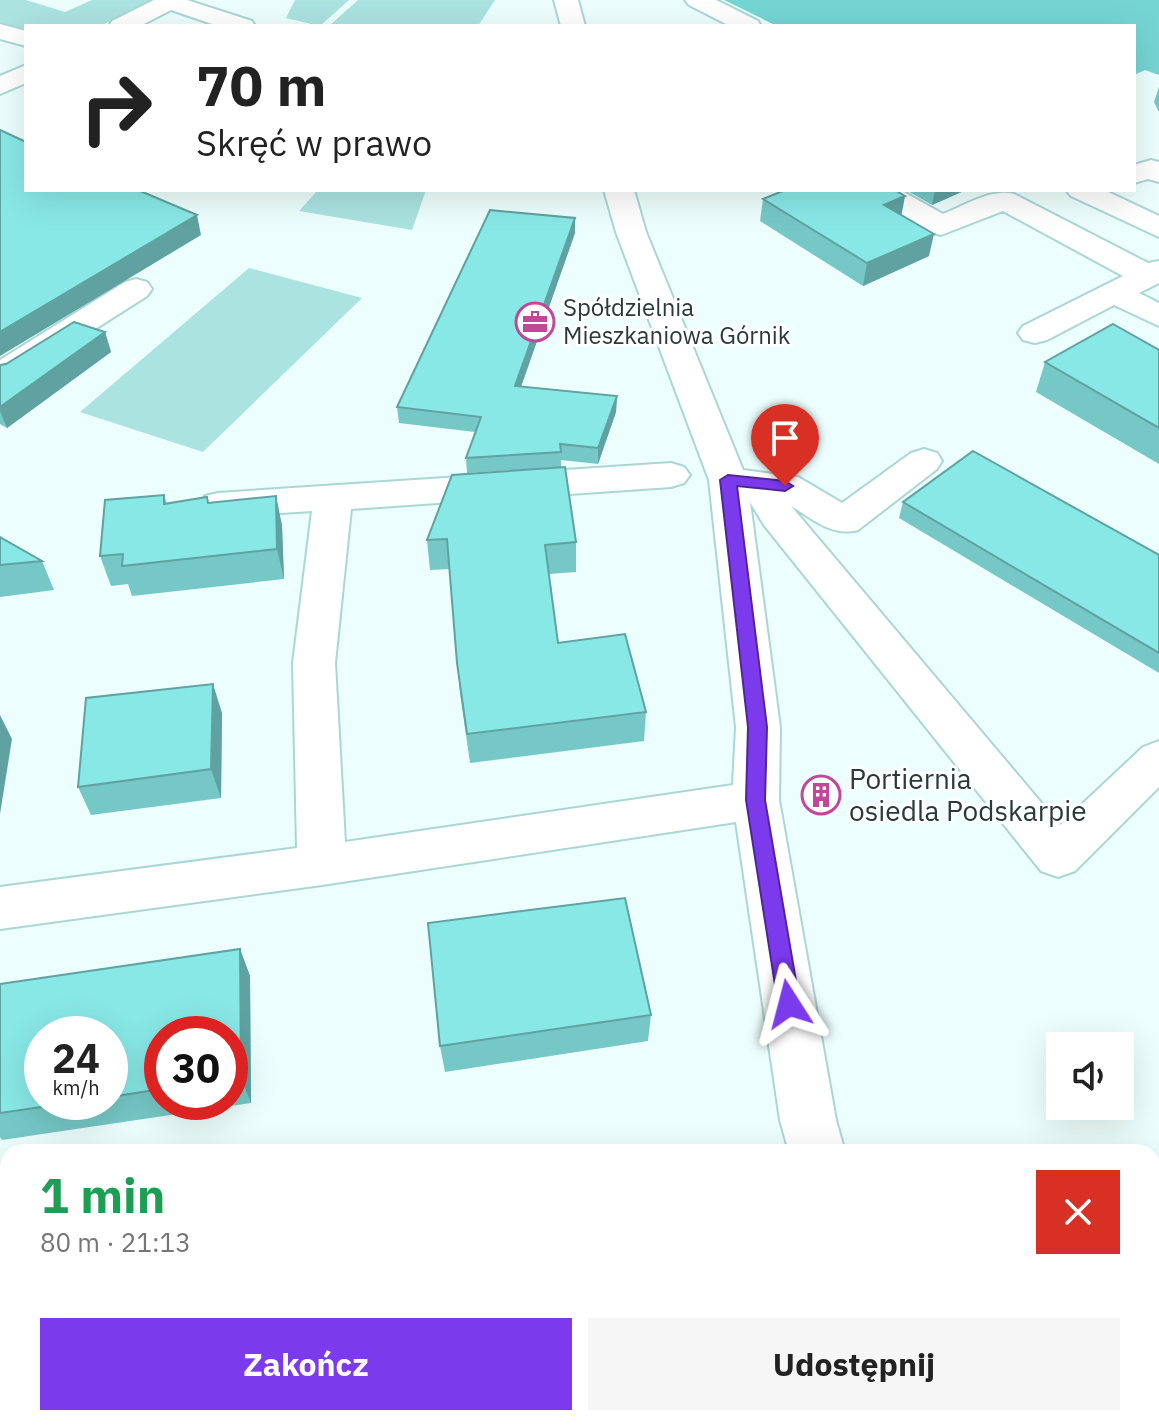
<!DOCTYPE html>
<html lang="pl">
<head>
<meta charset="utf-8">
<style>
	body { margin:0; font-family:"IBM Plex Sans",sans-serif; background:#f6f6f6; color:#222; height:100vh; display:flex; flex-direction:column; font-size:30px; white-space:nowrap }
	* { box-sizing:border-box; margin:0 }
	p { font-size:26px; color:#767676 }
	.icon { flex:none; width:44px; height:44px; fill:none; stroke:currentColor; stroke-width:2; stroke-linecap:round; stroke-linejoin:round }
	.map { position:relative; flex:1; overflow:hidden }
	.details { position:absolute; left:0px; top:1144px; width:1160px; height:282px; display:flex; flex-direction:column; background:#fff; border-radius:24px 24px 0 0; box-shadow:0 8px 32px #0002 }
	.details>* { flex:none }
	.hud { position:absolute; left:24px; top:24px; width:1112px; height:168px; border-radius:0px; box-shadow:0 8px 32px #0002; background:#fff; color:#222; overflow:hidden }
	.fabs { position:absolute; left:1046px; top:1032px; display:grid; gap:16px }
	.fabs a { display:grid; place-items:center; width:88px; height:88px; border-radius:0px; background:#fff; box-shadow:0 8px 32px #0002; font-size:40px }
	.speed { position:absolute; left:24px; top:1016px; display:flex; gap:16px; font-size:40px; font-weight:700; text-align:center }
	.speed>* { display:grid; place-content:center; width:104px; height:104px; border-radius:50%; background:#fff; box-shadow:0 8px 32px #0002; line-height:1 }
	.speed small { font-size:20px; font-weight:400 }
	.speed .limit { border:12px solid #d22; background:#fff; color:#111 }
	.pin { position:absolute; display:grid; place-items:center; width:68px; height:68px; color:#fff; margin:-82px -34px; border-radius:50% 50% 50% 0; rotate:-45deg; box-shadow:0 0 8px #0007 }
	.pin .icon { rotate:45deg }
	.me { position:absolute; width:88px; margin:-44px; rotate:351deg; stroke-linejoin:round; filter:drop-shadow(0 0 6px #0008) }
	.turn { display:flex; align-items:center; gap:28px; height:168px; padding:0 40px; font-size:36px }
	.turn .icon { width:104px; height:104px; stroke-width:2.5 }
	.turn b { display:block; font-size:56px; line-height:68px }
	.round { display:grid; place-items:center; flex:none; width:84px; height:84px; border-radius:0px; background:#f6f6f6 }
	.head { display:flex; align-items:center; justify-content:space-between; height:136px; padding:0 40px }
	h1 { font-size:48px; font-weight:800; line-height:60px; color:#1e9e55 }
	.cta { display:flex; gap:16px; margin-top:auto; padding:16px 40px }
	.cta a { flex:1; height:92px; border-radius:0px; background:#7c3aed; color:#fff; font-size:32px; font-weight:800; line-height:92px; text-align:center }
	.cta a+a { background:#f6f6f6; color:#222 }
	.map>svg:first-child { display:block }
	.green { fill:#abe3e1 }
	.forest { fill:#75d5d3 }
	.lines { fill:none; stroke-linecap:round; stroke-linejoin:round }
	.minor-casing { stroke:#aad7d5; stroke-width:4 }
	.minor { fill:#fff; fill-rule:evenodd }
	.wall { fill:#75c8c6; fill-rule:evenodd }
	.shaded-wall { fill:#5fa2a1 }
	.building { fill:#88e8e6; stroke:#5fa2a1; stroke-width:2 }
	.route { fill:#7c3aed; stroke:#51269a; stroke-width:2 }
	.labels { text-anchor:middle; stroke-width:6; stroke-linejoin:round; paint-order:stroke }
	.far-poi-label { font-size:24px; fill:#283a3a; stroke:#fff; text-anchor:start }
	.poi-label { font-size:28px; fill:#283a3a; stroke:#fff; text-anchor:start }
</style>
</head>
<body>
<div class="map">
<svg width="1159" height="1425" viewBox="0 0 1159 1425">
	<rect width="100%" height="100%" fill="#ecfefd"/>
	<g class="green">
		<polygon points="0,0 26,0 65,12 92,0 155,0 100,26 26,26 26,30 0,22"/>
		<polygon points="295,0 349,0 320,26 286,18"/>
		<polygon points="358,0 495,0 478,26 329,26"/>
		<polygon points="318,190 426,190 412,230 299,211"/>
		<polygon points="249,268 362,298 203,452 80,412"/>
	</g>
	<polygon class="forest" points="724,0 1159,0 1159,75 1145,70 1134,75 1134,26 777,26"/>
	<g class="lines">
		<g class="minor-casing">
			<g id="minor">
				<polygon points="154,0 187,0 252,21 255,26 218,26 171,10 140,26 109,26 112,21"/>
				<polygon points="554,0 578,0 585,26 561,26"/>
				<polygon points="685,0 716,0 758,21 761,26 730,26 689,5"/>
				<polygon points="0,24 26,31 26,46 0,39"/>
				<polygon points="26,65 26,83 0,94 0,76"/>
				<polygon points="1151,160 1159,162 1159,182 1148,179 1134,183 1134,165"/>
				<path d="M604,190H634L646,232L743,470L798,477L842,503L911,453L924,449L937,453L942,461L937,469L858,530C832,537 813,519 791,506L1060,825L1143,747L1159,741V787L1075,871L1058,877L1041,871L764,525L750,502L780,727L779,800L836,1120L845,1152H789L780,1120L736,822L322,885L0,929V887L297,848L293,663L312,511L218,517L205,514L199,505L205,496L218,493L671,463L684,467L690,475L684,483L671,487L351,509L335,663L345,842L733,785L736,727L709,480L616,232Z"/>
				<path d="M864,190H900L943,214C964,206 991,188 1014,194L1148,263L1159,261V283L1139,293L1159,303V326L1114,305L1047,340L1035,343L1023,340L1018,333L1023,326L1123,276L1003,211L941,235L930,232L869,196Z"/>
				<polygon points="1066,190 1104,190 1159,216 1159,237 1071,196"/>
				<polygon points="136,279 147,282 152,289 147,296 12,382 0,385 0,360 125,282"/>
				<polygon points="862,1418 926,1418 928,1425 864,1425"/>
			</g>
		</g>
		<use href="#minor" class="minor"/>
	</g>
	<g class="wall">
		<polygon points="1159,87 1159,112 1154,102"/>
		<polygon points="906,190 966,190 932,205"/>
		<polygon points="763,199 901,215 929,256 863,286 760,221"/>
		<polygon points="575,218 575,233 521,386 617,396 616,412 598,464 561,460 561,467 467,473 466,458 475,432 399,423 397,407"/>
		<polygon points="105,332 111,352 7,428 0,424 0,365"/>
		<polygon points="1159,350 1159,464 1036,392 1045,362"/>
		<polygon points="452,475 576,542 576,572 549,574 558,643 646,712 644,741 470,763 460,693 450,569 430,570 427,540"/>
		<polygon points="164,495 167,504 209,503 276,496 282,526 284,579 132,596 128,584 111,586 100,556"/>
		<polygon points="903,502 1159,555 1159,673 899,518"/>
		<polygon points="0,537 42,561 54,590 0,597"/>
		<polygon points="222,713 221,798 91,815 78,787"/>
		<path d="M240,949L250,976L251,1103L2,1140L0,1137V984ZM110,1034V1102H42ZM162,1034H230V1102H162Z"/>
		<polygon points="651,1015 648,1041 445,1072 440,1046"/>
		<polygon points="479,1418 662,1418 623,1425 480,1425"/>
		<polygon points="1038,1418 1152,1418 1159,1425 1040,1425"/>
	</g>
	<g class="shaded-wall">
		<polygon points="935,190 966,190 932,205"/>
		<polygon points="905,196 901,218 884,205"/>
		<polygon points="197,215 201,235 0,356 0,332"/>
		<polygon points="575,218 575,233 516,401 515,386"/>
		<polygon points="934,234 929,256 863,286 867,263"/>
		<polygon points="105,332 111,352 7,428 0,411 0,407"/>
		<polygon points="617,396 616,412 598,464 598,448"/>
		<polygon points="276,496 282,526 284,579 277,549"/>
		<polygon points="213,684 222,713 221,798 211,769"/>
		<polygon points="0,715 12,739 0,814"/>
		<polygon points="240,949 250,976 251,1103 241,1078"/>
		<rect x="240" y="1418" width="12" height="7"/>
	</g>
	<g class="building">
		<polygon points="0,130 26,142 26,190 138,190 197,215 0,332"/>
		<polygon points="785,190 895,190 905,196 884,205 934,234 867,263 763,199"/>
		<polygon points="490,210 575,218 515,386 617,396 598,448 560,444 561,452 466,458 481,417 397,407"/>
		<polygon points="74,322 105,332 0,407 0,365 6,364"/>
		<polygon points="1113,324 1159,350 1159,428 1045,362"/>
		<polygon points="973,451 1159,555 1159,653 903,502"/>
		<polygon points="565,467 576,542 545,545 558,643 625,634 646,712 467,734 457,663 447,539 427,540 452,475"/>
		<polygon points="164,495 164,504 207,497 208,503 276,496 277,549 122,566 123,554 100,556 105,500"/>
		<polygon points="0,537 42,561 0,565"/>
		<polygon points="213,684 211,769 78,787 86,698"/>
		<polygon points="625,898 651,1015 440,1046 428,923"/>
		<polygon points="240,949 241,1078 230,1079 230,1034 162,1034 162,1089 110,1097 110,1034 42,1034 42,1102 76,1102 0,1113 0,984"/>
		<polygon points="1159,1289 1159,1425 1063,1425 1061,1418 1152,1418 1152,1291"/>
		<polygon points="8,1335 8,1418 240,1418 240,1425 0,1425 0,1336"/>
		<polygon points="479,1418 567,1418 529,1425 480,1425"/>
	</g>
	<polygon class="route" points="728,475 785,481 793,486 785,491 737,486 767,727 765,800 800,1004 797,1010 789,1013 781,1010 778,1004 746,800 748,727 720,480"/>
	<defs>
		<g id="office-ring" transform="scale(2)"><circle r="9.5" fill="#fff" stroke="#c34798" stroke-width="1.5"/><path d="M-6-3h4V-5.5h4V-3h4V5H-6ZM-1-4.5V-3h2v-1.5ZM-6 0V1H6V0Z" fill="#c34798"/></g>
		<g id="building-ring" transform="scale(2)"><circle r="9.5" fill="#fff" stroke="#c34798" stroke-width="1.5"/><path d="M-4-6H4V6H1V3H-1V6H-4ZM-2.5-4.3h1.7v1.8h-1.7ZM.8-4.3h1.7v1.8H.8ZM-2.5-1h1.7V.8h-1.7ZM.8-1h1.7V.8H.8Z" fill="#c34798"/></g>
	</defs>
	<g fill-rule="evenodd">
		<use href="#office-ring" x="535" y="322"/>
		<use href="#building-ring" x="821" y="795"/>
	</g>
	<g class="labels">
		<g class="far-poi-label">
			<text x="563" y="316">Spółdzielnia<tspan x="563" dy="28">Mieszkaniowa Górnik</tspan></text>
		</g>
		<g class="poi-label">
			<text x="849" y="789">Portiernia<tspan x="849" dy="32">osiedla Podskarpie</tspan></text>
		</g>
	</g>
</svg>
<div class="fabs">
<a><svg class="icon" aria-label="sound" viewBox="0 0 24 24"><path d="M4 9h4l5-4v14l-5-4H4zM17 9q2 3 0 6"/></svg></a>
</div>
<div class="speed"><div>24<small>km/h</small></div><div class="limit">30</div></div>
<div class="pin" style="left:785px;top:486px;background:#d93025"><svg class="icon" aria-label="arrive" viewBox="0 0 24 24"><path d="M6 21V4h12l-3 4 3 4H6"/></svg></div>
<svg class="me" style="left:789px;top:1004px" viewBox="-20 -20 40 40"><path d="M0-17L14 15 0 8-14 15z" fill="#7c3aed" stroke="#fff" stroke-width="4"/></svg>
<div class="hud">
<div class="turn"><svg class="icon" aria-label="right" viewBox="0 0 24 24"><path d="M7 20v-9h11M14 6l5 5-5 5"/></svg><div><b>70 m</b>Skręć w prawo</div></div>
</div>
<section class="details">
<div class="head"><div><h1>1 min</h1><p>80 m · 21:13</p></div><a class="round" style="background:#d93025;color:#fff"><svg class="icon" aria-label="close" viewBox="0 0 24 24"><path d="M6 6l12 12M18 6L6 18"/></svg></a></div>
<div class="cta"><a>Zakończ</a><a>Udostępnij</a></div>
</section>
</div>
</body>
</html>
